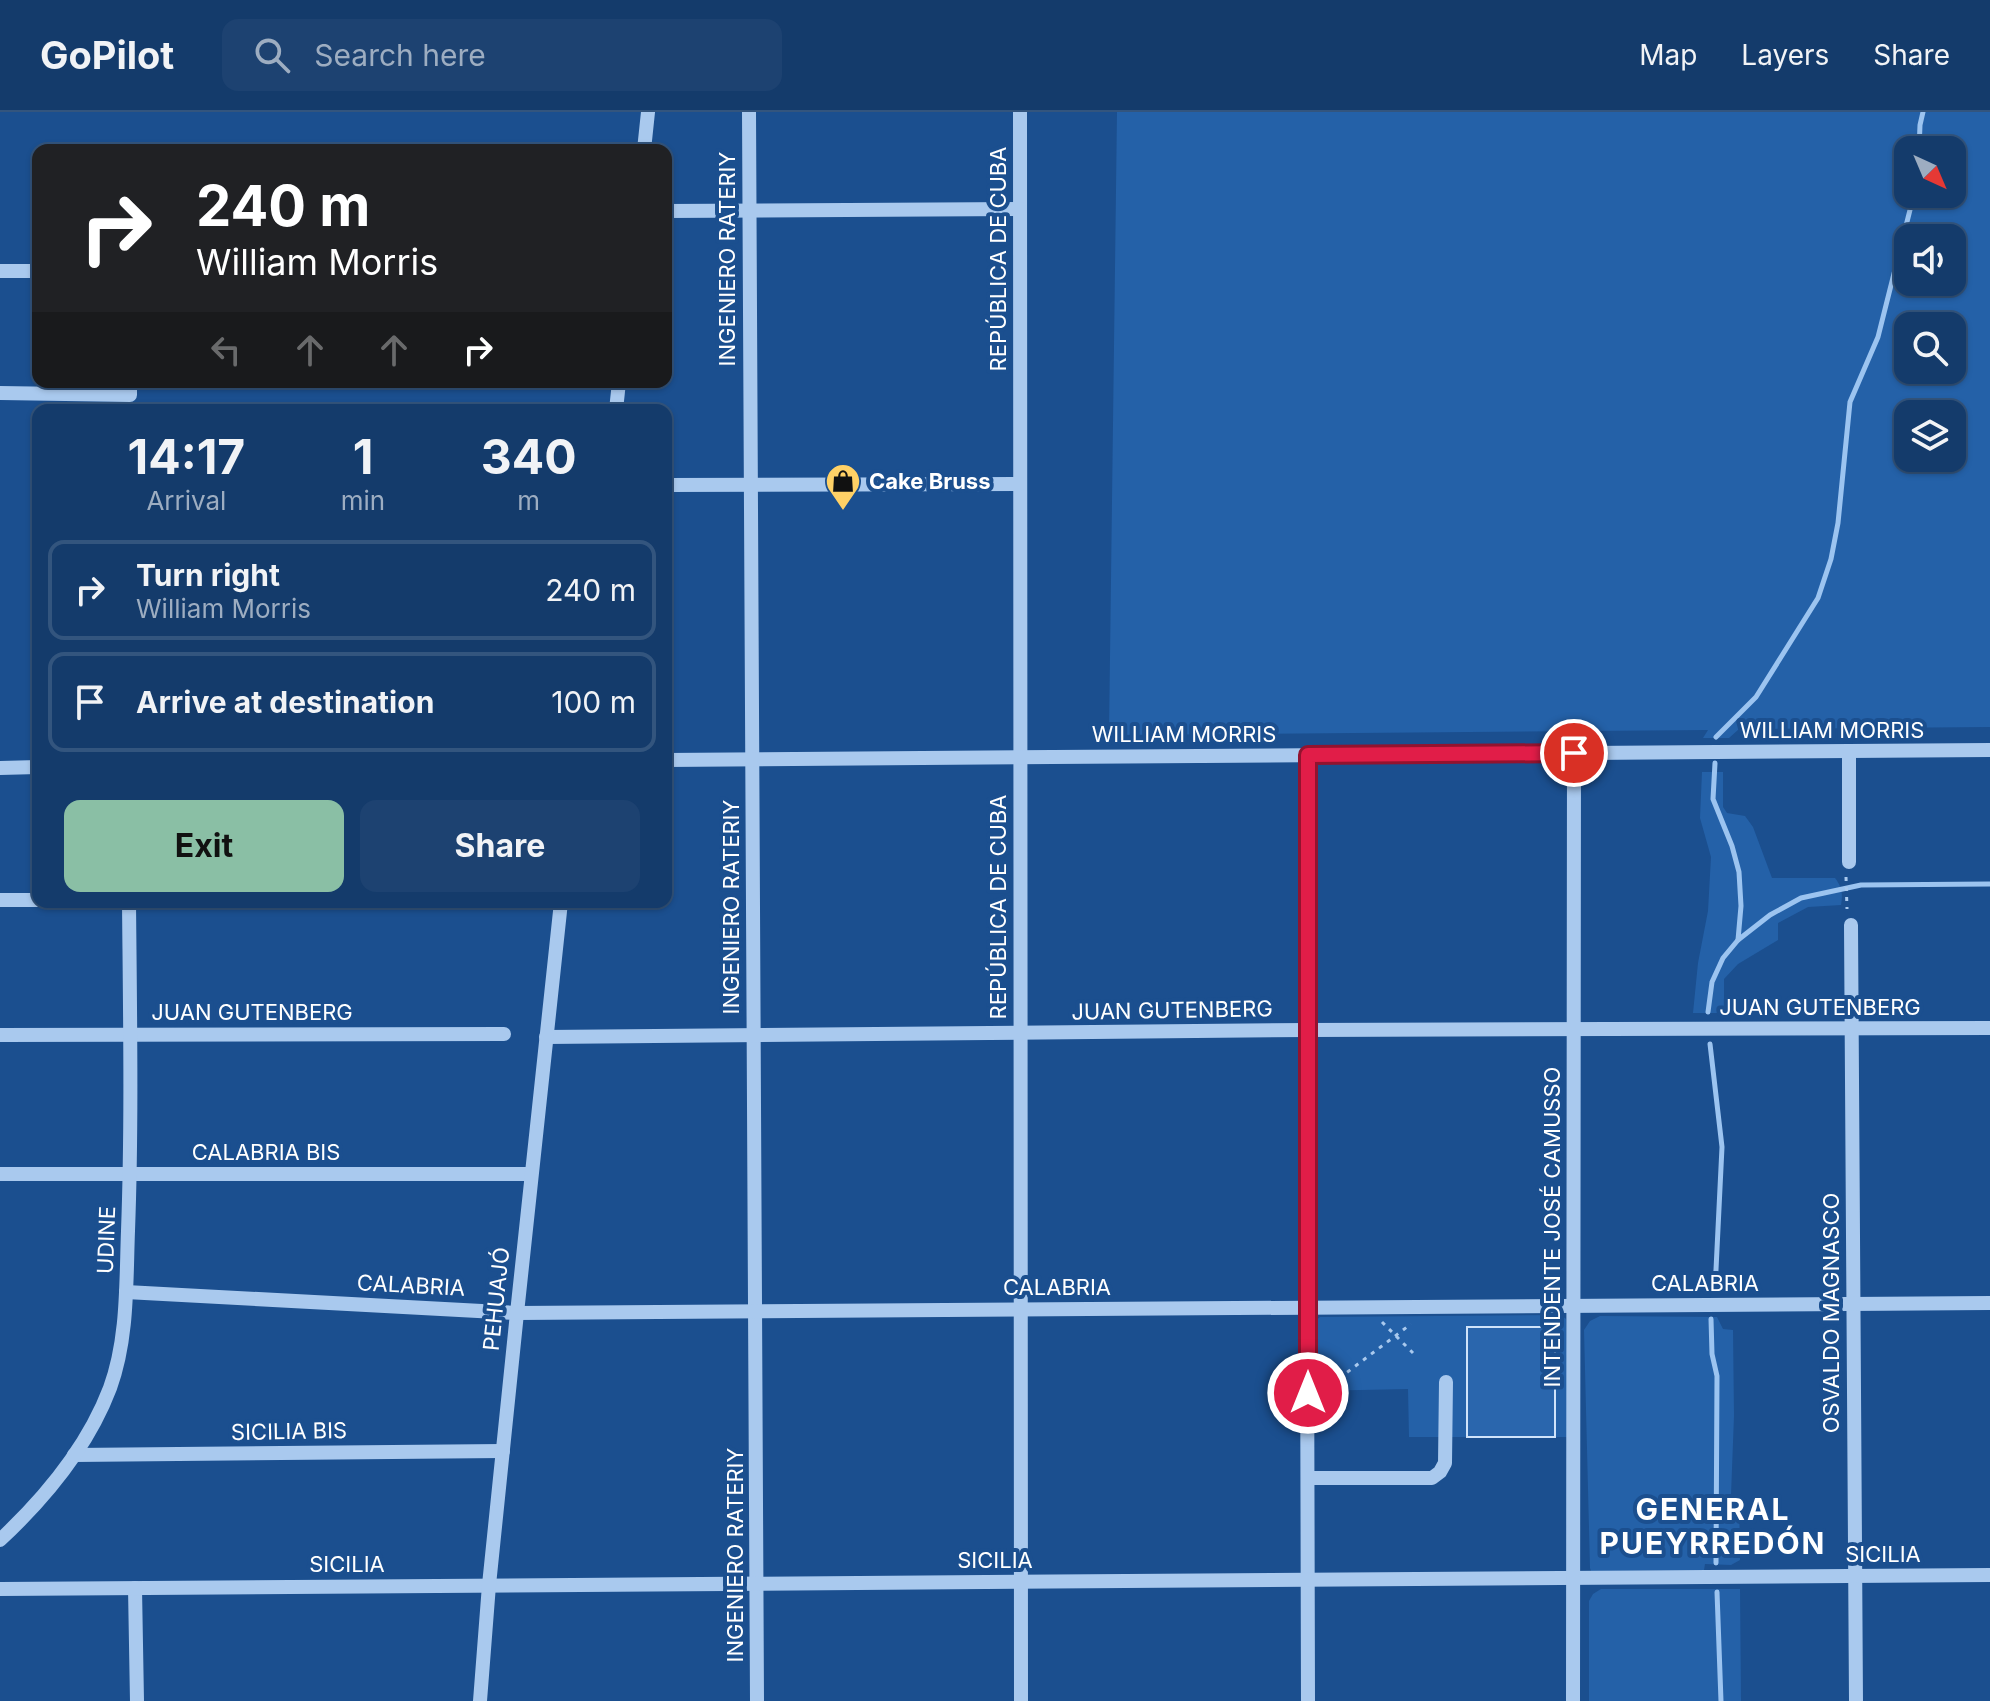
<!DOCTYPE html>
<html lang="en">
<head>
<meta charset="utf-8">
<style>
	body { margin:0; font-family:Inter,sans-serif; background:#1d4271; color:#f1f3f6; height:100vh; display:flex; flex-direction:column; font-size:30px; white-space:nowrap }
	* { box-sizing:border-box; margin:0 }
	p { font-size:26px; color:#9dadc1 }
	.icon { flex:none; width:44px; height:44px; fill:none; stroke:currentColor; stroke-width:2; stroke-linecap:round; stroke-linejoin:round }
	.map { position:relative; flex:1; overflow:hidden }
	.drawer { position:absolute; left:32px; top:292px; width:640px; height:504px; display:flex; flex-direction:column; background:#143b6b; border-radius:16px; box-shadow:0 2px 6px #0004,0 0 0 2px #33557e }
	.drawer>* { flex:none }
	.top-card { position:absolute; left:32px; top:32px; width:640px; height:244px; border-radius:16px; box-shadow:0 2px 6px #0004,0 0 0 2px #33557e; background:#202124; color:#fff; overflow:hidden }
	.needle { width:52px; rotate:136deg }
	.buttons { position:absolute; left:1894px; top:24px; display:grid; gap:16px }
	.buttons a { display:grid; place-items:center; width:72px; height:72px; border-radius:16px; background:#143b6b; box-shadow:0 2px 6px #0004,0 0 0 2px #33557e; font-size:40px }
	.pin { position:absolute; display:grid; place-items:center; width:68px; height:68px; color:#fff; margin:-34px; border:4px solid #fff; border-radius:50%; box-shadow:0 2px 8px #0007 }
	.me { position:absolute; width:88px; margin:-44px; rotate:0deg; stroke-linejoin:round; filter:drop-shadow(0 0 6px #0008) }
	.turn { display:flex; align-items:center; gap:28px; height:168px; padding:0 32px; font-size:36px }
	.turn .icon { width:104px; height:104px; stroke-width:2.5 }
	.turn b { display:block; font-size:56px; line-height:68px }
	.lanes { display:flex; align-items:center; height:76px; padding:0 32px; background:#0003; justify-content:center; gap:40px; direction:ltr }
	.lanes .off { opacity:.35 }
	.eta { display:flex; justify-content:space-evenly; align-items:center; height:136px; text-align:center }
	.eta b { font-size:48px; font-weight:700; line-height:56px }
	.cta { display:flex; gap:16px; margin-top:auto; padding:16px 32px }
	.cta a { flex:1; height:92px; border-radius:16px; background:#8abfa5; color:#111; font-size:32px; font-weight:700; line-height:92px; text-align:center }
	.cta a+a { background:#1d4271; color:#f1f3f6 }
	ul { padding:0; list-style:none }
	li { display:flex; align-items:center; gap:24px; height:100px; margin:0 16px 12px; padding:0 16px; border:4px solid #33557e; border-radius:16px }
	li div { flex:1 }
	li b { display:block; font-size:30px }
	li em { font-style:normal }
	header { display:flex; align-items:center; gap:48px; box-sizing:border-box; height:112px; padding:0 40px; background:#143b6b; border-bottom:2px solid #33557e }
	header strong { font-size:38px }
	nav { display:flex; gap:44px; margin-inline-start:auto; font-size:28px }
	.search { width:560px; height:72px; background:#1d4271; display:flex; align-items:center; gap:20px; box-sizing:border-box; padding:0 28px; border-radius:16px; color:#9dadc1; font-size:30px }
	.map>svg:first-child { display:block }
	.green { fill:#2461a8; fill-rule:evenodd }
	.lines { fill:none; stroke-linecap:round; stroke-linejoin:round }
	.stream { stroke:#9cc4f0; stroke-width:5 }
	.building { fill:#2a66ad; stroke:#cfe3fa; stroke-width:2 }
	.path { stroke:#a9c9ee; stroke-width:3; stroke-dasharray:4 6; stroke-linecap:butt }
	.minor { stroke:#a9c9ee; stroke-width:14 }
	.route-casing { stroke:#92132f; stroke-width:20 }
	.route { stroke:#e11d48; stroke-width:14 }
	.labels { text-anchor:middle; stroke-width:8; stroke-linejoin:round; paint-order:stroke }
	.street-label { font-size:22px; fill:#fff; stroke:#1b4f8f }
	.poi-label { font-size:22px; font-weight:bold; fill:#fff; stroke:#1b4f8f; text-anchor:start }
	.district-label { font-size:30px; font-weight:bold; letter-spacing:2px; fill:#fff; stroke:#1b4f8f }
</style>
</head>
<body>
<header>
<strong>GoPilot</strong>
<div class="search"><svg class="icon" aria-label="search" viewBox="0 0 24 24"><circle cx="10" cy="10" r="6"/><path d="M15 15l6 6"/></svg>Search here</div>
<nav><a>Map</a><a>Layers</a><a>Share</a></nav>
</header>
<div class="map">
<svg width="1990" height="1589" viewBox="0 0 1990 1589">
	<rect width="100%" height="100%" fill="#1b4f8f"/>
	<g class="green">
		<path d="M1117,0H1990V615L1739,617L1729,626H1703L1708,618L1109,623ZM1908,38H1952V82H1908ZM1908,126H1952V170H1908ZM1952,214V258H1908V214ZM1952,302V346H1908V302Z"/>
		<path d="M1702,660H1723V695L1727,701L1745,704L1753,715L1772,766H1835C1842,775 1843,782 1841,793L1808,795L1778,811V828L1738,852L1724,867V901H1693L1698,851L1708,799L1711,745L1700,706Z"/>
		<polygon points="1561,1203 1566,1207 1570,1325 1555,1325 1555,1223 1549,1215 1467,1215 1467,1325 1409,1325 1408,1277 1313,1279 1314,1210 1320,1205"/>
		<polygon points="1600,1204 1717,1205 1723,1217 1733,1218 1734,1304 1731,1383 1739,1384 1740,1448 1731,1453 1705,1452 1704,1458 1591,1459 1590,1456 1584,1218 1590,1209"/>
		<polygon points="1601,1477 1740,1477 1741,1589 1589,1589 1589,1489 1593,1482"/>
	</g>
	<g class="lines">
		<g class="stream">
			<polyline points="1919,38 1920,13 1923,0"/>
			<polyline points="1716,625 1756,585 1818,486 1831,447 1838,411 1850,290 1878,225 1914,82"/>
			<polyline points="1738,828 1770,803 1801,786 1861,773 1990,772"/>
			<polyline points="1708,900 1712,870 1723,846 1738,828 1741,794 1739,760 1732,734 1713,687 1715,651"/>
			<polyline points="1710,932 1722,1035 1715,1178"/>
			<polyline points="1711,1207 1712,1242 1717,1264 1716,1451"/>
			<polyline points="1717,1480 1721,1589"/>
		</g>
	</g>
	<polygon class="building" points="1467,1215 1549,1215 1555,1222 1555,1325 1467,1325"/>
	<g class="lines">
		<g class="path">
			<polyline points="1846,765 1847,797"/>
			<polyline points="1382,1210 1413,1241"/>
			<polyline points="1326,1279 1325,1277 1411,1212"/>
		</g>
		<g class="minor">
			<polyline points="749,0 757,1589"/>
			<polyline points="1020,0 1021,1589"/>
			<polyline points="644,38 648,0"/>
			<polyline points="666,99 1020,97"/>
			<polyline points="0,159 38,159"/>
			<polyline points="0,281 130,283 130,270"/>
			<polyline points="616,298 619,270"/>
			<polyline points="666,373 1020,372"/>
			<polyline points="1849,639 1849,750"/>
			<polyline points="1308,643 1307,1196 1308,1589"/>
			<polyline points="666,648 1990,638"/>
			<polyline points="0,656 38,655"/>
			<polyline points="0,788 38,788"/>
			<polyline points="1851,813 1856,1589"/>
			<polyline points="0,923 504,922"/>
			<polyline points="546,925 1308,918 1990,916"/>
			<polyline points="0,1062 531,1062"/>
			<polyline points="126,1180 517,1201 1990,1191"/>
			<polyline points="74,1343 503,1339"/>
			<polyline points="1308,1366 1432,1366 1440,1360 1445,1351 1446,1270"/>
			<path d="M0,1428C45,1386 88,1334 110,1276C128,1227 126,1171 128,1119C132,1010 130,900 129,790"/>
			<polyline points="135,1476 137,1589"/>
			<polyline points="0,1477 1990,1463"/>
			<polyline points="480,1589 489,1473 517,1201 561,790"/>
			<polyline points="1573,1589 1574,641"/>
		</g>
	</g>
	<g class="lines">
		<g class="route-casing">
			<polyline id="route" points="1308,1281 1308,643 1574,641"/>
		</g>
		<use href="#route" class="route"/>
	</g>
	<defs>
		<g id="shop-pin" transform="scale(1.8)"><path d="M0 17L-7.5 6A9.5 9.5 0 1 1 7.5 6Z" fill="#ffd166" stroke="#1b4f8f"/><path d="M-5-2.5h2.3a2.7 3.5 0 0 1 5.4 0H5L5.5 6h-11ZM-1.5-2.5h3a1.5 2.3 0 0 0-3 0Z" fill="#111"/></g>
	</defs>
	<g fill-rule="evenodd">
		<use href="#shop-pin" x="843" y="369"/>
	</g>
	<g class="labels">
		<g class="street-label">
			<text transform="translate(727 147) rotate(-90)" y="8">INGENIERO RATERIY</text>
			<text transform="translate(998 147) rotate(-90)" y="8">REPÚBLICA DE CUBA</text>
			<text x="1832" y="626">WILLIAM MORRIS</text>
			<text x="1184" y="630">WILLIAM MORRIS</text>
			<text transform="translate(731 795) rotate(-90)" y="8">INGENIERO RATERIY</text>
			<text transform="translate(998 795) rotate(-90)" y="8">REPÚBLICA DE CUBA</text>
			<text x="1820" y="903">JUAN GUTENBERG</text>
			<text transform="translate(1172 898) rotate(-1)" y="8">JUAN GUTENBERG</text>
			<text x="252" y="908">JUAN GUTENBERG</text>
			<text x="266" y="1048">CALABRIA BIS</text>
			<text transform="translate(1552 1115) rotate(-90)" y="8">INTENDENTE JOSÉ CAMUSSO</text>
			<text transform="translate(106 1128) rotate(-88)" y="8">UDINE</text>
			<text x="1705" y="1179">CALABRIA</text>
			<text transform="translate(411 1173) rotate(3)" y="8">CALABRIA</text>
			<text x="1057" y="1183">CALABRIA</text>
			<text transform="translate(496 1187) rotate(-84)" y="8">PEHUAJÓ</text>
			<text transform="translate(1831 1201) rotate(-90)" y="8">OSVALDO MAGNASCO</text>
			<text transform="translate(289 1319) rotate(-1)" y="8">SICILIA BIS</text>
			<text x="1883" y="1450">SICILIA</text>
			<text transform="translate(735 1443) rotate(-90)" y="8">INGENIERO RATERIY</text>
			<text x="995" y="1456">SICILIA</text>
			<text x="347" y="1460">SICILIA</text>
		</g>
		<g class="poi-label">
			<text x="869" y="377">Cake Bruss</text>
		</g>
		<g class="district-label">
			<text x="1713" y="1408">GENERAL<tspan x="1713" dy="34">PUEYRREDÓN</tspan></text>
		</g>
	</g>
</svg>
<div class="buttons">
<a><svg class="needle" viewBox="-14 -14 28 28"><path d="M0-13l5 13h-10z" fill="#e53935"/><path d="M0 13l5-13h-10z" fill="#9dadc1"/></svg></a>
<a><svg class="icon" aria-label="sound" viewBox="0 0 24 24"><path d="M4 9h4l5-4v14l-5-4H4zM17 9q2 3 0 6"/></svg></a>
<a><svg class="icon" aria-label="search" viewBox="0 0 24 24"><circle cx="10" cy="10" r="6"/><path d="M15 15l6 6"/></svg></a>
<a><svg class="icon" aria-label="layers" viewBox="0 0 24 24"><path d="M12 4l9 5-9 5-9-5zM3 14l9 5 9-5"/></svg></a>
</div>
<div class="pin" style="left:1574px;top:641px;background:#d93025"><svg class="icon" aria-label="arrive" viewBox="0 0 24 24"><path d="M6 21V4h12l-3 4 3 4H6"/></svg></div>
<svg class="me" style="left:1308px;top:1281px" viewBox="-20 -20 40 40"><circle r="17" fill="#e11d48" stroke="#fff" stroke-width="3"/><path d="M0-11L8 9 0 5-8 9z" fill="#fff"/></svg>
<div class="top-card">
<div class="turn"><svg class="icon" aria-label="right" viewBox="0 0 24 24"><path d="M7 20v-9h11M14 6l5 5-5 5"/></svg><div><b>240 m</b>William Morris</div></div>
<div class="lanes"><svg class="icon off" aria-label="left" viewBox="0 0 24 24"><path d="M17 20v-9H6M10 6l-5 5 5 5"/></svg><svg class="icon off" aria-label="ahead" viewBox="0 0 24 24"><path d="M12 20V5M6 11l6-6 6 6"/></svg><svg class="icon off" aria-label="ahead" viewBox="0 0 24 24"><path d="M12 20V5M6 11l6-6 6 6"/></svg><svg class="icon" aria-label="right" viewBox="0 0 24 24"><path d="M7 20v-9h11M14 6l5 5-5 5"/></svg></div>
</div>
<section class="drawer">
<div class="eta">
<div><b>14:17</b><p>Arrival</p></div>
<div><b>1</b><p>min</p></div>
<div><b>340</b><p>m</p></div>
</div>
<ul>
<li><svg class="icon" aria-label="right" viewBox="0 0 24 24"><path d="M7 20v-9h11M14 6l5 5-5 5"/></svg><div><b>Turn right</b><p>William Morris</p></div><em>240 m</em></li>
<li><svg class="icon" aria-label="arrive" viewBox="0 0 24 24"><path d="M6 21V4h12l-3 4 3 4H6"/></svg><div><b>Arrive at destination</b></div><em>100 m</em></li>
</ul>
<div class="cta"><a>Exit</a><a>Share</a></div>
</section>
</div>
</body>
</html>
